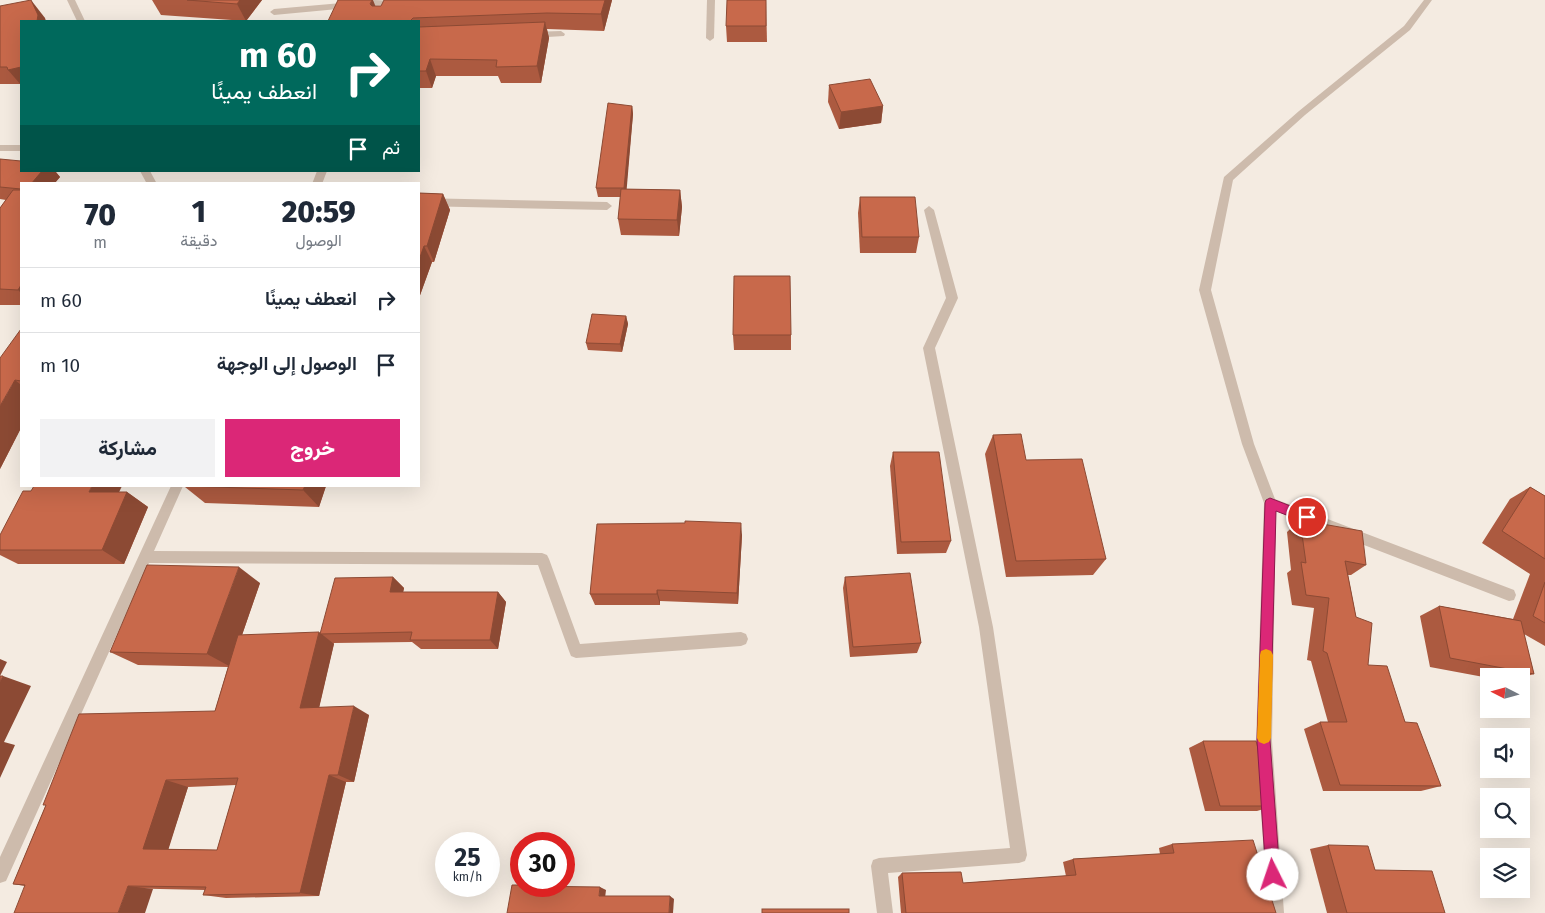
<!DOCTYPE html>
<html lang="ar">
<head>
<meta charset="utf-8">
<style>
	body { margin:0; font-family:"Fira Sans",Vazirmatn,sans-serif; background:#f2f2f3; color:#1f2937; direction:rtl; height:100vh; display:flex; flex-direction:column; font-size:19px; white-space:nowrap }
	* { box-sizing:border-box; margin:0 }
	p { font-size:16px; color:#747a83 }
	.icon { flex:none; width:28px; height:28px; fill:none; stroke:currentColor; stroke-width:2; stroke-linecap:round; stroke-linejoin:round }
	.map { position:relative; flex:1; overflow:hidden; direction:ltr }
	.drawer { position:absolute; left:20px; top:182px; width:400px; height:305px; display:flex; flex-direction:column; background:#fff; border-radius:0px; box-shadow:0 5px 20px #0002; direction:rtl }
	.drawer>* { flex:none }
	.hud { position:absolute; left:20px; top:20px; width:400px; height:152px; border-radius:0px; box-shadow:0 5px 20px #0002; direction:rtl; background:#00695c; color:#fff; overflow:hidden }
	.needle { width:32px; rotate:276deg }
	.controls { position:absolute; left:1480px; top:668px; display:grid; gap:10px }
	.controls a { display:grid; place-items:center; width:50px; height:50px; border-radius:0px; background:#fff; box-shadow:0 5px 20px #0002; font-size:25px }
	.speed { position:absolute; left:435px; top:832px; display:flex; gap:10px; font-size:25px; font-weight:700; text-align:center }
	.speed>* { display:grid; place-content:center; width:65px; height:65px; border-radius:50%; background:#fff; box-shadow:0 5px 20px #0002; line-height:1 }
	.speed small { font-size:12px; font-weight:400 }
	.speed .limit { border:8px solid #d22; background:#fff; color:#111 }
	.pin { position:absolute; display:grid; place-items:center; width:42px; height:42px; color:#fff; margin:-21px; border:2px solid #fff; border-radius:50%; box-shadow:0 1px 5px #0007 }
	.me { position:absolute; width:55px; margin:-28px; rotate:356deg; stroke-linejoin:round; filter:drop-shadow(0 0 4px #0008) }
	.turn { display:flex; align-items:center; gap:18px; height:105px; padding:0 20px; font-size:22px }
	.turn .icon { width:65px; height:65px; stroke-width:2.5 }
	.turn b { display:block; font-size:35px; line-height:42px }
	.then { display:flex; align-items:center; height:48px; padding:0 20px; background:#0003; gap:10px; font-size:19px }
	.eta { display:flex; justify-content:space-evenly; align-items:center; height:85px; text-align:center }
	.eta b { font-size:30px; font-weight:800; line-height:35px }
	.button { display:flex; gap:10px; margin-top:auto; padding:10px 20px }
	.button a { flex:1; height:58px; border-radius:0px; background:#db2777; color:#fff; font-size:20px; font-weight:800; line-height:58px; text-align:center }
	.button a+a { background:#f2f2f3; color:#1f2937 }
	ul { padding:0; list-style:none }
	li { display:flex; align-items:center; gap:15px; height:65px; padding:0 20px; border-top:1px solid #e0e1e3 }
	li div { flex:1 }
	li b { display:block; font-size:19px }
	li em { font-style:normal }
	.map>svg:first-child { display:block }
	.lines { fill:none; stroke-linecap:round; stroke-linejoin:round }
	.street { fill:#cdbbac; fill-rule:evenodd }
	.wall { fill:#ac5a40; fill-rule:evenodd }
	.shaded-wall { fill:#8c4a34 }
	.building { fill:#c8694b; stroke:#8c4a34; fill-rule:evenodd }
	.route { fill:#db2777; stroke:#8e194d }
	.slow { fill:#f59e0b }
</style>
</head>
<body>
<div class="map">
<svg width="1545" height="913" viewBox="0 0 1545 913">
	<rect width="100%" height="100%" fill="#f4ebe1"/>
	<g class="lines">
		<g class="street">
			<polygon points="67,0 75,0 85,21 77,21"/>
			<polygon points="375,0 395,1 391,4 274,15 270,12 274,9"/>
			<polygon points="707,0 715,0 714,38 710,41 706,38"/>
			<polygon points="1424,0 1432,0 1410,30 1305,115 1233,180 1211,290 1254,444 1275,499 1514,590 1516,595 1514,600 1509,601 1276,511 1272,741 1284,913 1268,913 1256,741 1264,503 1242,444 1199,290 1224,177 1299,111 1404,26"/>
			<polygon points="561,31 565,34 564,36 531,38 527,35 531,32"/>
			<rect x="0" y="145" width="21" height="6"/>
			<polygon points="140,171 150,171 157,184 147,184"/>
			<polygon points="317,171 327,171 322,184 312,184"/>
			<polygon points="419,198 607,202 612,206 607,210 419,206"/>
			<polygon points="929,206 934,210 958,298 935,348 993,627 1027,855 1025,861 1019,863 888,873 893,913 877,913 871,866 873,860 879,858 1010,848 979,627 923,348 946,298 924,210"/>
			<polygon points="171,486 183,486 154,551 542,553 547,555 549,559 580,644 741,632 746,634 748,639 746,644 741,646 576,658 571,656 569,651 538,565 149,563 6,881 0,883 0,857"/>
		</g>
	</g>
	<g class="wall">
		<polygon points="152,0 262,0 246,21 161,15"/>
		<polygon points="612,0 604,31 547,29 549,38 541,83 501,83 498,76 436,76 432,88 419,88 419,21 328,21 376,6"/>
		<polygon points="766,0 767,42 727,42 726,26"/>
		<polygon points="0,6 45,18 21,84 0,84"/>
		<polygon points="829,85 883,106 881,123 839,129 828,102"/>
		<polygon points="632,106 633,114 626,189 680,190 682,207 679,236 621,235 618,219 621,197 598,197 596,188"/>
		<polygon points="0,159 42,171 55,171 60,177 54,184 21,184 21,305 0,305 0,208 6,200 0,199"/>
		<polygon points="419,193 443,194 450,210 434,262 432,262 419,298"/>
		<polygon points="860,197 919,237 916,253 860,253 858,213"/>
		<polygon points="626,316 628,324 622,352 588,350 586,343"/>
		<polygon points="21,329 21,428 0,469"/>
		<polygon points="733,335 791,335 791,350 734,350"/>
		<polygon points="993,435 1026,460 1106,559 1093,575 1006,577 985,454"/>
		<polygon points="893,452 951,541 946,553 897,554 890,466"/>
		<polygon points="326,486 319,507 205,503 185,487"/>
		<polygon points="1530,487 1545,496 1545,646 1524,634 1534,674 1521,678 1521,676 1489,676 1489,678 1430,667 1420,616 1439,606 1513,619 1530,574 1482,543 1510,499"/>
		<polygon points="119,492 127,492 148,507 124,564 18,564 0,555 0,535"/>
		<polygon points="1300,520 1366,565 1351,575 1348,575 1356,617 1368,665 1405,722 1441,786 1421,791 1323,791 1304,729 1320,722 1328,722 1311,661 1307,660 1314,608 1292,605 1287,573 1291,570 1287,532"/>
		<polygon points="742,535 738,604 660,601 660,605 595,605 590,594"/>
		<path d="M393,577L404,588L403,592H498L506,602L498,649H421L412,642L334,643L319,707L369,715L354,782H346L319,896L226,898L203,895L205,890L25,886L13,884L46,805H43L215,711L228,667L138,665L110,652L260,583L242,635L320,633ZM236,785L217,850L168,849L188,787Z"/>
		<polygon points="845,577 921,643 917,653 850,657 843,588"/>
		<polygon points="1203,741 1274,806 1257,811 1205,811 1189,748"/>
		<polygon points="1172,844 1276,913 901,913 898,877 902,873 963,883 1066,876 1063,862 1073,859 1160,854 1159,848"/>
		<polygon points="1328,845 1375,870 1445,913 1327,913 1310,849"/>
	</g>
	<g class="shaded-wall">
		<polygon points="31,0 45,18 46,21 37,21"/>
		<polygon points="240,0 262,0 246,21 237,4"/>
		<polygon points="372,0 373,0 379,15 370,4"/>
		<polygon points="605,0 612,0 604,31 601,14"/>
		<polygon points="545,22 549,38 541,83 537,66"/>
		<polygon points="430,59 436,76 432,88 426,71"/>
		<polygon points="21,67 21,85 8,70"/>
		<polygon points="632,106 633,114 626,197 624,188"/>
		<polygon points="883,106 881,123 839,129 841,112"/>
		<polygon points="42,171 55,171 60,177 54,184 31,184"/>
		<polygon points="680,190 682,207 679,236 677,220"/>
		<polygon points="443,194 450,210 434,262 427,246"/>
		<polygon points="424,246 432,262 419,298 419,260"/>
		<polygon points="21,285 21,293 18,290"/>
		<polygon points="626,316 628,324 622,352 620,344"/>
		<polygon points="15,380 21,385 21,428 0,469 0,406"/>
		<polygon points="92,486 122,486 112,507 89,492"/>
		<polygon points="305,486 326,486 319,507 303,490"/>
		<polygon points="127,492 148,507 124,564 102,550"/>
		<polygon points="741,523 742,535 738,604 737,593"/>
		<polygon points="239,567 260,583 231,667 207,654"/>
		<polygon points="393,577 404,588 401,603 390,592"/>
		<polygon points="657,590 660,601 660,605 657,594"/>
		<polygon points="498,592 506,602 498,649 490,640"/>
		<polygon points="319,632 334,644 317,717 300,708"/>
		<polygon points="0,659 7,662 0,676"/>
		<polygon points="3,676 31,686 4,742 15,745 0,778 0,682"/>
		<polygon points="354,706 369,715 354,782 338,775"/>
		<polygon points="329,775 346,782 319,896 300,893"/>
		<polygon points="166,780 188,787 167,854 143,849"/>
		<polygon points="128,886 153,889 145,913 118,913"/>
		<polygon points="600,887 606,890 605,898 599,896"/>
		<polygon points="670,896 674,899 673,913 669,913"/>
	</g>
	<g class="building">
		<polygon points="31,0 38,15 37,21 21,21 21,67 8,70 7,67 0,67 0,6"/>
		<polygon points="187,0 240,0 237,4"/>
		<polygon points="338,0 372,0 370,4 372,6 381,6 384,0 605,0 601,14 547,13 413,18 411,20 411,21 328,21"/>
		<polygon points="727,0 766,0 766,26 726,26"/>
		<polygon points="545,22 537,66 496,67 497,60 430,59 426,71 419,71 419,27"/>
		<polygon points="870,79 883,106 841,112 829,85"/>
		<polygon points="608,103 632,106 624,188 596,188"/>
		<polygon points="0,159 21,161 21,171 42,171 31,184 21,184 21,189 0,187"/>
		<polygon points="621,189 680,190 677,220 618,219"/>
		<polygon points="13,190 21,190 21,285 18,290 0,289 0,208"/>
		<polygon points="419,193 443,194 427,246 424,246 419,260"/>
		<polygon points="860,197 915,197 919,237 862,237"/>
		<polygon points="734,276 790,276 791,335 733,335"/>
		<polygon points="592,314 626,316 620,344 586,343"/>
		<polygon points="21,329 21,381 15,380 0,406 0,358"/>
		<polygon points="1021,434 1026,460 1082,459 1106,559 1016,561 993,435"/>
		<polygon points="893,452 939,452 951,541 901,542"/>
		<polygon points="34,486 92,486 89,492 127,492 102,550 0,550 0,535 23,491 31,491"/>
		<polygon points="185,486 305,486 303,490"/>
		<polygon points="1530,487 1545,496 1545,559 1502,531"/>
		<polygon points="1300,520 1362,531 1366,565 1345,561 1356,617 1372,623 1368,665 1387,666 1405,722 1417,723 1441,786 1340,785 1320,722 1347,722 1327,653 1323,651 1329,598 1306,595 1301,562 1306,563"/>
		<polygon points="685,521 741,523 737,593 657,590 657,594 590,594 597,524 685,523"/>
		<polygon points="147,565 239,567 207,654 110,652"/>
		<polygon points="910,573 921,643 853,647 845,577"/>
		<polygon points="393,577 390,592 498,592 490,640 410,640 412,632 320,634 335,578"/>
		<polygon points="1545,582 1545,623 1533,616"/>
		<polygon points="1439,606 1521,621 1534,674 1450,658"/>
		<path d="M319,632L300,708L354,706L338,775H329L300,893L203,895L206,887L128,886L118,913H14L25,885L13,884L46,805H43L79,714L215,711L238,635ZM238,778L217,850L143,849L166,780Z"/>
		<polygon points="0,676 3,676 0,682"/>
		<polygon points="1203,741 1256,741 1274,806 1220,806"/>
		<polygon points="1253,840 1276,913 906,913 902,873 961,872 963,883 1076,875 1073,859 1174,853 1172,844"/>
		<polygon points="1328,845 1368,846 1375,870 1432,871 1445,913 1347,913"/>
		<polygon points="512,885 521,885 521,886 600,887 599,896 670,896 669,913 507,913"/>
		<rect x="762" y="909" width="87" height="4"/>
	</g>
	<polygon class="route" points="1270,498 1311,514 1313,517 1311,521 1307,523 1276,511 1270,740 1280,875 1278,880 1273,882 1268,880 1266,875 1257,740 1265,503 1266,500"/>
	<polygon class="slow" points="1266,649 1271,651 1273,655 1271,738 1269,742 1264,744 1259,742 1257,738 1260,655 1261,651"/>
</svg>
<div class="controls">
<a><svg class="needle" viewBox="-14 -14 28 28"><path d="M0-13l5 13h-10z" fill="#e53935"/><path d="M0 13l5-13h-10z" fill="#747a83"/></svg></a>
<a><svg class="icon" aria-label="sound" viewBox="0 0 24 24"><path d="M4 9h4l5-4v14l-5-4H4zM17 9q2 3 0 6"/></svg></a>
<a><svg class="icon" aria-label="search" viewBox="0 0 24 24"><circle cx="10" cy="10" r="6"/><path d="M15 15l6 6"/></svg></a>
<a><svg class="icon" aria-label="layers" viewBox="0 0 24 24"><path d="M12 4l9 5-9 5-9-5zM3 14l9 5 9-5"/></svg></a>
</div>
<div class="speed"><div>25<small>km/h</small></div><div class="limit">30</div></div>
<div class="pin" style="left:1307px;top:517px;background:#d93025"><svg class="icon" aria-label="arrive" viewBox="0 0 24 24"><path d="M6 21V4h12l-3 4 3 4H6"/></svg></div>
<svg class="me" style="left:1273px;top:875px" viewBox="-20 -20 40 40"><circle r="19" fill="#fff"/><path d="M0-13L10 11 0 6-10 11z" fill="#db2777"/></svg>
<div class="hud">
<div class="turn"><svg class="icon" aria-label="right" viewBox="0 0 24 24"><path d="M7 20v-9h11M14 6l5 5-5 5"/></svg><div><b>60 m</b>انعطف يمينًا</div></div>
<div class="then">ثم<svg class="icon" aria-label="arrive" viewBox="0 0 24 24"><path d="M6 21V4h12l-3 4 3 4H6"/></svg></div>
</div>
<section class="drawer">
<div class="eta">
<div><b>20:59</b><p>الوصول</p></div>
<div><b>1</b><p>دقيقة</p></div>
<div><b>70</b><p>m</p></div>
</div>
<ul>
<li><svg class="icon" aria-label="right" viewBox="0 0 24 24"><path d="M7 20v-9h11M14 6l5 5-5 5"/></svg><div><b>انعطف يمينًا</b></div><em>60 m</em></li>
<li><svg class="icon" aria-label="arrive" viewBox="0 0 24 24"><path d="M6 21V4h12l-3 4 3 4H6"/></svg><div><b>الوصول إلى الوجهة</b></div><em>10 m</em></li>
</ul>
<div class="button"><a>خروج</a><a>مشاركة</a></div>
</section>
</div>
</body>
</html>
